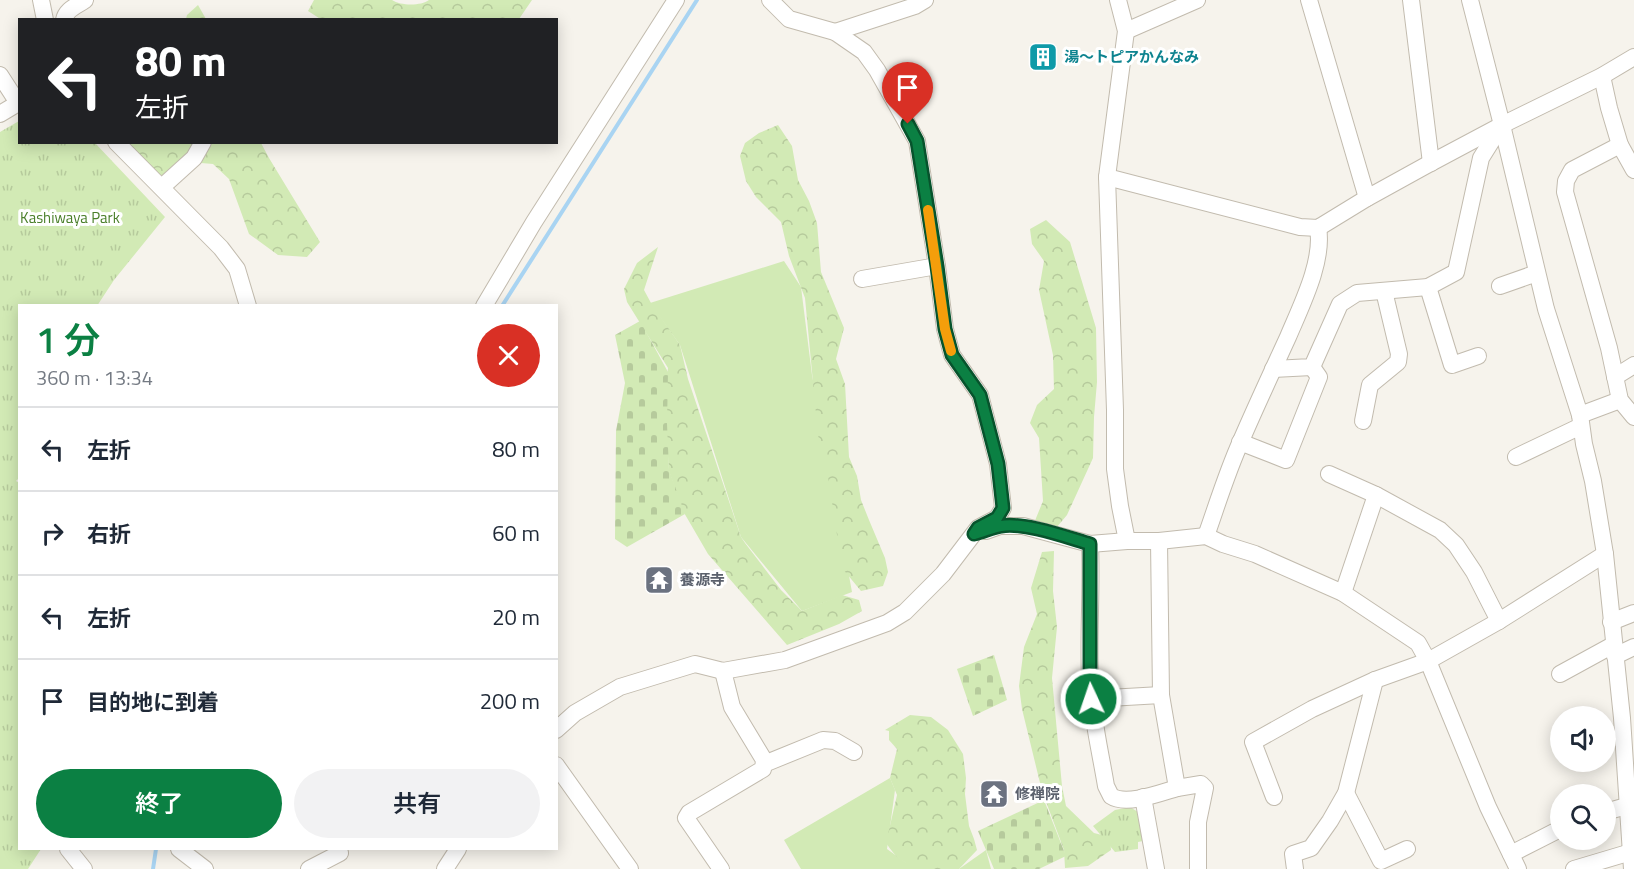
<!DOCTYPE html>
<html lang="ja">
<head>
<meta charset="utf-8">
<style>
	body { margin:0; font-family:"Titillium Web","Noto Sans JP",sans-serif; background:#f2f2f3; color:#1f2937; height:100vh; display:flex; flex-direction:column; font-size:22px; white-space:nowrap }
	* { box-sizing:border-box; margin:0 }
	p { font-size:20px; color:#747a83 }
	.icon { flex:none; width:33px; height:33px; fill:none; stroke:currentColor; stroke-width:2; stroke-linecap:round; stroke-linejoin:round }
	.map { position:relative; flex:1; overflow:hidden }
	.details { position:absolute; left:18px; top:304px; width:540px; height:546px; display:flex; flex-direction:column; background:#fff; border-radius:0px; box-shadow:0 3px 15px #0003 }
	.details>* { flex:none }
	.guide { position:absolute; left:18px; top:18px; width:540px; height:126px; border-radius:0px; box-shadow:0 3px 15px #0003; background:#202124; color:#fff; overflow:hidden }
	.fabs { position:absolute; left:1550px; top:706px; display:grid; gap:12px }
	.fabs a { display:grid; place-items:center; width:66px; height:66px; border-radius:50%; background:#fff; box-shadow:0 3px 15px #0003; font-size:30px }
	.pin { position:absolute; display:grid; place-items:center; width:51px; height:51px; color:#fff; margin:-62px -26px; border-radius:50% 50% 50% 0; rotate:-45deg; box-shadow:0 0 6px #0007 }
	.pin .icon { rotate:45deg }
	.me { position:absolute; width:66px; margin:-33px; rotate:357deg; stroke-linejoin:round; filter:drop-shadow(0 0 4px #0008) }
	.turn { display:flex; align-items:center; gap:21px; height:126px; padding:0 18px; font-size:27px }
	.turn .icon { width:78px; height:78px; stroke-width:2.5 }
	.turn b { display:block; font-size:42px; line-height:51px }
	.round { display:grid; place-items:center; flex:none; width:63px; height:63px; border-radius:32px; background:#f2f2f3 }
	.head { display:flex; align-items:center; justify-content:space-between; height:102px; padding:0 18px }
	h1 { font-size:36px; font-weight:600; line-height:45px; color:#0b8043 }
	.button { display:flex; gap:12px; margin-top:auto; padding:12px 18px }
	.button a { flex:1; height:69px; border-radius:36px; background:#0b8043; color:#fff; font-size:24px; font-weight:600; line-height:69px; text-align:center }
	.button a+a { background:#f2f2f3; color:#1f2937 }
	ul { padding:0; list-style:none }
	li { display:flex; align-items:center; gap:18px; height:84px; padding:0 18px; border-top:2px solid #e0e1e3 }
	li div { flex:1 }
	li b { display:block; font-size:22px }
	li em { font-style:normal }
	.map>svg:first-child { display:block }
	.grass { fill:#d2eab5 }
	.forest { fill:url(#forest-crowns) }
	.cemetery { fill:url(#cemetery-stones) }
	.park { fill:url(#park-tufts) }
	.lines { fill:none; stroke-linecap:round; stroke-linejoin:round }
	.stream { stroke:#a9d4f2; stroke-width:4 }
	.minor-casing { stroke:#c2bbae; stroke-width:18 }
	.minor { stroke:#fff; stroke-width:16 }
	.route-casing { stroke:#07532c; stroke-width:15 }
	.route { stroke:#0b8043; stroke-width:10 }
	.slow { stroke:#f59e0b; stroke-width:10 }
	.labels { text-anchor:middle; stroke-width:6; stroke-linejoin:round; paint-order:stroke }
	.culture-label { font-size:15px; font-weight:bold; fill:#0d838f; stroke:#fff; text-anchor:start }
	.park-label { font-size:15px; fill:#4a7f2a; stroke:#fff }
	.worship-label { font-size:15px; font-weight:bold; fill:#5b616d; stroke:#fff; text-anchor:start }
</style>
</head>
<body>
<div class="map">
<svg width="1634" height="869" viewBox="0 0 1634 869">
	<defs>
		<pattern id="forest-crowns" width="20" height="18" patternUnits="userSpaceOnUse" patternTransform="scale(1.5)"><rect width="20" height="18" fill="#d2eab5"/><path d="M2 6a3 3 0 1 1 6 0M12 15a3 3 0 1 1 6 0" fill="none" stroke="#b6ca9c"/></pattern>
		<pattern id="cemetery-stones" width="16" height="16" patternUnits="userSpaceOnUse" patternTransform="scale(1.5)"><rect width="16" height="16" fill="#d2eab5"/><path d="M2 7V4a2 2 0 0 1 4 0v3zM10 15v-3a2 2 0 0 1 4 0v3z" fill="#b6ca9c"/></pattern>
		<pattern id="park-tufts" width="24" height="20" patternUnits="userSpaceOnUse" patternTransform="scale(1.5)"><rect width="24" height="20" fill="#d2eab5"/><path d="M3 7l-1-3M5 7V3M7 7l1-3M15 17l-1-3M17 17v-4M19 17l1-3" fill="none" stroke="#b6ca9c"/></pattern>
	</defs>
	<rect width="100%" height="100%" fill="#f6f3ec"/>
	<g class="grass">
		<polygon points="784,261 801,287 812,375 852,592 802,611 741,537 680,345 650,303"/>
		<polygon points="890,778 895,790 887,849 905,862 933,869 801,869 784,840"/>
		<polygon points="986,850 991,869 959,869"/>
	</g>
	<g class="forest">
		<path d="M314,0H392C401,6 421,6 429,0H532L519,19L322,20L308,11Z"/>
		<polygon points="198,5 206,19 186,19 187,15"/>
		<polygon points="778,125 792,146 798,180 809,201 817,223 821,272 844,328 836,359 845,384 849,457 857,476 861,500 869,520 885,558 888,572 883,586 861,591 842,568 829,482 818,435 805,298 789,256 781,222 756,197 746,181 740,156 745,143 759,133"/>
		<polygon points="116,143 261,143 269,158 320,242 307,257 278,255 249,234 229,179 213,164 189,162 167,183"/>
		<polygon points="1046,220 1070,242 1096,328 1097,382 1094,417 1093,458 1067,515 1051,534 1032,528 1043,501 1039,438 1030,423 1037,405 1054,389 1053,355 1039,290 1044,261 1032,244 1030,229"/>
		<polygon points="658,247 644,290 651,303 680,345 688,379 741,537 745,543 781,590 802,611 842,595 859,600 862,611 839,624 787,645 708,554 683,511 669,471 664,399 668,368 627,302 624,289 637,263"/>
		<polygon points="1054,551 1053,591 1057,627 1052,678 1062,786 1066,806 1094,833 1110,837 1111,850 1088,866 1065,868 1064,850 1042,791 1022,709 1019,686 1024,647 1037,614 1031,588 1042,552"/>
		<path d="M910,715L931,717L948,730L963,754L966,778L965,794L969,826L974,839L977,850L959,869H921C903,863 897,859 886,843L897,795L890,778L897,749L889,740V731L885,730Z"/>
	</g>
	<g class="cemetery">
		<polygon points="640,321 668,372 667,424 669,470 685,514 627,547 615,539 616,431 625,383 615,335"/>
		<polygon points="994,655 1007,700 973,716 957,669"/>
		<polygon points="1044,800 1066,856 1039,869 994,869 978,831"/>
	</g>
	<g class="park">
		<polygon points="19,121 20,142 95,143 165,217 114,280 97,306 20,306 20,477 16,481 20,483 20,849 41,849 28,869 0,869 0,132"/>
		<polygon points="1130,807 1138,812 1143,841 1138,842 1138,849 1115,852 1093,826 1115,810"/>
	</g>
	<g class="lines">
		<g class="stream">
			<polyline points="502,306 697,0"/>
			<polyline points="153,869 156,849"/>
		</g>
		<g class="minor-casing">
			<g id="minor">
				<polyline points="41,0 45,20"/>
				<polyline points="1118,0 1126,31 1107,177 1115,410 1115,469 1120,506 1127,541"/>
				<polyline points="1309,0 1367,198"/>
				<polyline points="1411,0 1431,163"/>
				<polyline points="1470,0 1502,125 1546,309 1580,415 1584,444 1593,481 1605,554 1622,718 1632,869"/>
				<path d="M64,20C66,9 77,6 85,0"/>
				<polyline points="1126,31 1197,0"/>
				<polyline points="835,32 915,6 925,0"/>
				<polyline points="0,75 18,103"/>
				<polyline points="1602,76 1609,108 1620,145 1634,170"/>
				<polyline points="0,114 20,102"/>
				<polyline points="116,142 221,248 237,269 248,306"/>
				<polyline points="1620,145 1572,170 1566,181 1565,192 1609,348 1620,400 1634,417"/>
				<polyline points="1107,177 1300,227 1318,228 1367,198 1425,166 1502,125 1602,76 1634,57"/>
				<polyline points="162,187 194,158 203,142"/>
				<polyline points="862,279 937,266"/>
				<polyline points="1500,286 1537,273"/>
				<polyline points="1428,287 1452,365 1478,356"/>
				<polyline points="484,306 534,222 676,0"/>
				<polyline points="1273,369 1312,367 1340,304 1357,293 1428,287 1456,272 1481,158 1501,126"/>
				<polyline points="1615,377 1634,365"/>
				<polyline points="1580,415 1620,400"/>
				<polyline points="1363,421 1370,385 1398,362 1399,354 1384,291"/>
				<polyline points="1240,442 1286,460 1319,377 1312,367"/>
				<polyline points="1516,457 1581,426"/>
				<polyline points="1329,474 1376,495 1440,530 1456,545 1474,572 1499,621"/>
				<polyline points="986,531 1000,526 1023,526 1090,544 1127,541 1159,541 1206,536 1223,544 1255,554 1343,593 1418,643 1428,661 1488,807 1518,869"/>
				<path d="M1206,536C1217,505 1227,472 1241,441C1256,406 1272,372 1288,337C1301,306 1324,261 1318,228"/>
				<path d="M1090,544C1092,588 1088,633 1090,677C1091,713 1100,750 1106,786L1111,796C1126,806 1160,793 1177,788L1161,695L1159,541"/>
				<polyline points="1343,593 1376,495"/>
				<polyline points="1611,622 1634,613"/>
				<polyline points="1615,656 1634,647"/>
				<polyline points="1560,674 1613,645"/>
				<polyline points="1091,699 1161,695"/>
				<polyline points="556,730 575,713 620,687 695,664 723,671 785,660 887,623 905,612 943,574 978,528 997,518 1003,508 998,464 980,395 952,355 945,329 937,266 917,141 877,70 864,52 835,32 789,19 770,0"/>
				<polyline points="764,764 823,740 835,741 854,752"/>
				<polyline points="556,765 630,869"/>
				<polyline points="1177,788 1201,784 1205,788 1198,822 1198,869"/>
				<polyline points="1346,793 1381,861 1407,849"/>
				<polyline points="1143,797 1156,869"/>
				<polyline points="1274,797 1253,742 1312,709 1375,680 1428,661 1499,621 1605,554"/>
				<polyline points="1605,812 1634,804"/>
				<polyline points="68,849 84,869"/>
				<polyline points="179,849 205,869"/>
				<polyline points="1511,854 1560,829"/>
				<polyline points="309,869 340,853"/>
				<polyline points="445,869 458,849"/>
				<polyline points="721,869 686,818 689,813 763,769 764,760 732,707 723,671"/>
				<polyline points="1295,869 1293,854 1311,848 1330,821 1346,793 1375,680"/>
				<polyline points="1574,869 1631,852"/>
			</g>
		</g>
		<use href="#minor" class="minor"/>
	</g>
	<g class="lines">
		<g class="route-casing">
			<path id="route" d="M908,124L917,141L937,266L945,329L952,355L980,395L998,464L1003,508L997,518L978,528L974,534C983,532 993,527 1001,526C1025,522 1066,537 1090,544V677L1091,699"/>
		</g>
		<use href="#route" class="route"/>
		<polyline class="slow" points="928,210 945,329 951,351"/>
	</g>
	<defs>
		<g id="building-square" transform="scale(1.5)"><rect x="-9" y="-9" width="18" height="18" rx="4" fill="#0f9aa8" stroke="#fff"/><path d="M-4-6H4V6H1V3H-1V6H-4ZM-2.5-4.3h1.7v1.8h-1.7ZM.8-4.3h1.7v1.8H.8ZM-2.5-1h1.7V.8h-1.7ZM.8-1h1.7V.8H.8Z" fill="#fff"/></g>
		<g id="temple-square" transform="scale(1.5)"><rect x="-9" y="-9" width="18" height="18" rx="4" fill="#6b7280" stroke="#fff"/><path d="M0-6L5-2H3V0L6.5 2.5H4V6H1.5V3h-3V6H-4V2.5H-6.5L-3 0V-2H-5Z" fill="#fff"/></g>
	</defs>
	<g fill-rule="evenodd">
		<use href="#building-square" x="1043" y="57"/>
		<use href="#temple-square" x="659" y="580"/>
		<use href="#temple-square" x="994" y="794"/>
	</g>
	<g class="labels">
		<g class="culture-label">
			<text x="1064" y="62">湯～トピアかんなみ</text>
		</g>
		<g class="park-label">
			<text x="70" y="223">Kashiwaya Park</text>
		</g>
		<g class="worship-label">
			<text x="680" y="585">養源寺</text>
			<text x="1015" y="799">修禅院</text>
		</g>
	</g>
</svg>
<div class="fabs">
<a><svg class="icon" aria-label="sound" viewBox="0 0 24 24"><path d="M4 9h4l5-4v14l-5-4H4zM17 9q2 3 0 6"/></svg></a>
<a><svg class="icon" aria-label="search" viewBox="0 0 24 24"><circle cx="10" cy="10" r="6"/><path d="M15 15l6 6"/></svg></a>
</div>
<div class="pin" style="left:908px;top:124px;background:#d93025"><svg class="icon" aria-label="arrive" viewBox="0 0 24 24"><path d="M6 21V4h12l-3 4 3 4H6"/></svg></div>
<svg class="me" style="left:1091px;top:699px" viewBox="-20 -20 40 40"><circle r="17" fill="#0b8043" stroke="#fff" stroke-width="3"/><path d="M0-11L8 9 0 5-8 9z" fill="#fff"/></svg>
<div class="guide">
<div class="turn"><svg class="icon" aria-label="left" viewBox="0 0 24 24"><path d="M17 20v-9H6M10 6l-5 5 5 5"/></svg><div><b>80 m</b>左折</div></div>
</div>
<section class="details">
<div class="head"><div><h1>1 分</h1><p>360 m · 13:34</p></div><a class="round" style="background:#d93025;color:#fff"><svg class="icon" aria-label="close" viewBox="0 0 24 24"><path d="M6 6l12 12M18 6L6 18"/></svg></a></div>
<ul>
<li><svg class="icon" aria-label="left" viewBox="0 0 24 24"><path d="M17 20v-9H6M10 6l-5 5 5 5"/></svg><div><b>左折</b></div><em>80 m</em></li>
<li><svg class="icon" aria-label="right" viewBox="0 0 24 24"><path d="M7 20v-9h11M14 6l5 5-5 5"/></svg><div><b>右折</b></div><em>60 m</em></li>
<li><svg class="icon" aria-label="left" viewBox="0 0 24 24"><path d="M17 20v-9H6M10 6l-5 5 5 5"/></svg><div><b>左折</b></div><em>20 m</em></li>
<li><svg class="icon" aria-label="arrive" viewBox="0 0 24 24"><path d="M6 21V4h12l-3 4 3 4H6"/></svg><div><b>目的地に到着</b></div><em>200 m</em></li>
</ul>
<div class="button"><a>終了</a><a>共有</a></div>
</section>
</div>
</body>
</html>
